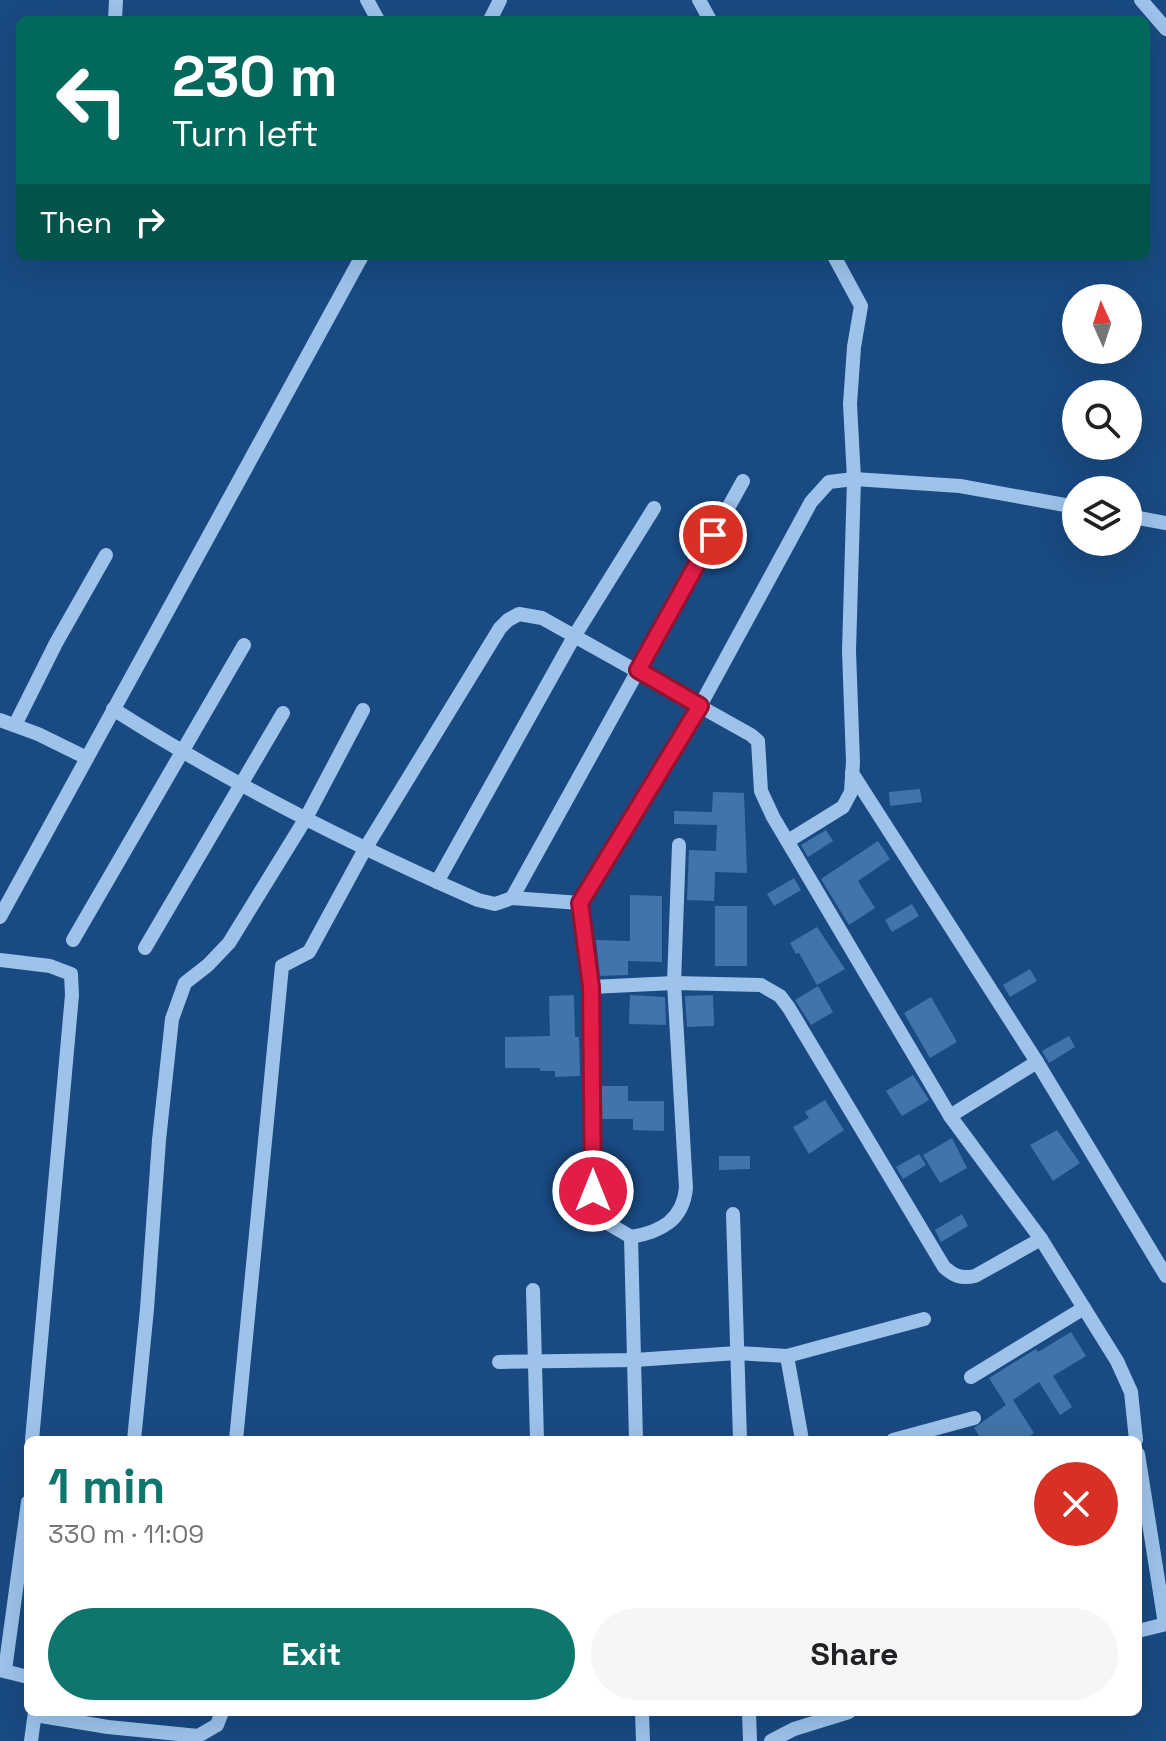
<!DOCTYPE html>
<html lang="en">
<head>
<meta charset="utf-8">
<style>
	body { margin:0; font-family:"Space Grotesk",sans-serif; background:#f6f6f6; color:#202124; height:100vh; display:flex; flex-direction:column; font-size:30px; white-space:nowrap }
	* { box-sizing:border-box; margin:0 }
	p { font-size:26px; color:#757577 }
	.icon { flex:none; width:44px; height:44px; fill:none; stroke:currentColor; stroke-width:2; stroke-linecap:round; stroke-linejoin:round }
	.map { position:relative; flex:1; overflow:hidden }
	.drawer { position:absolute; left:24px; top:1436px; width:1118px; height:280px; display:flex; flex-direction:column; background:#fff; border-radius:12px; box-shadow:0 8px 32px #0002 }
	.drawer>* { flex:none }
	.top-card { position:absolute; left:16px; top:16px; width:1134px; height:244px; border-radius:12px; box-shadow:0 8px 32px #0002; background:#00695c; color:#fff; overflow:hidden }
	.needle { width:52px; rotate:357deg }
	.buttons { position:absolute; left:1062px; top:284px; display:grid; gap:16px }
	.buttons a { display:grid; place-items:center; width:80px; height:80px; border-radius:50%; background:#fff; box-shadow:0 8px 32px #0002; font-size:40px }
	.pin { position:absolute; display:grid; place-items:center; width:68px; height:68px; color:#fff; margin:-34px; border:4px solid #fff; border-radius:50%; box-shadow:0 2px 8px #0007 }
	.me { position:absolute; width:88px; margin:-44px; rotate:0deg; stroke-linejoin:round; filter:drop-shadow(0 0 6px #0008) }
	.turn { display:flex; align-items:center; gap:28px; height:168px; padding:0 24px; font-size:36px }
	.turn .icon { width:104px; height:104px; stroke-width:2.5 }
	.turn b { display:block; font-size:56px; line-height:68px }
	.then { display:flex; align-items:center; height:76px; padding:0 24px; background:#0003; gap:16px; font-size:30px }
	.round { display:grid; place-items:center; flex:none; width:84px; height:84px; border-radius:42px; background:#f6f6f6 }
	.overview { display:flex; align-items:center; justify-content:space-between; height:136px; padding:0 24px }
	h1 { font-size:48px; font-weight:700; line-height:60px; color:#0f766e }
	.action { display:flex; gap:16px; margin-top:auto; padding:16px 24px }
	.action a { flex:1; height:92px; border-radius:48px; background:#0f766e; color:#fff; font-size:32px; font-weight:700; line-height:92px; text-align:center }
	.action a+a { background:#f6f6f6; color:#202124 }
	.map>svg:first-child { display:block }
	.building { fill:#4274ab }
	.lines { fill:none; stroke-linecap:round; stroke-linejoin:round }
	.minor { stroke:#9dc3eb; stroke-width:14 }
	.route-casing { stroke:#92132f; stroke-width:20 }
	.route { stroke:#e11d48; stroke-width:14 }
</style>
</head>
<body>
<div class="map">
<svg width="1166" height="1741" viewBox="0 0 1166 1741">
	<rect width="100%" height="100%" fill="#194a82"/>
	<g class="building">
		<polygon points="920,789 922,802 890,806 889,792"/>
		<polygon points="713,792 744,793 747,873 715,872 714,901 687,900 689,850 716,851 717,825 674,824 674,811 712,812"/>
		<polygon points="826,830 833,841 808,857 801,845"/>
		<polygon points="878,841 890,859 858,881 875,908 849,925 821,879"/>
		<polygon points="794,878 801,890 774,906 767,894"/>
		<polygon points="630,895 662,896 662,962 628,961 628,975 600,976 596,940 630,941"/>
		<polygon points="912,904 919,916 892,932 885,920"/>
		<rect x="715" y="906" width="32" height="60"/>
		<polygon points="817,927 845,969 817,985 799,953 796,954 790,943"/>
		<polygon points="1030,969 1037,981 1010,997 1003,985"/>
		<polygon points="818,986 833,1012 811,1025 795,1000"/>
		<polygon points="574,995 575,1037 579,1037 580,1076 555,1077 555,1071 540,1071 540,1068 505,1068 505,1037 550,1036 549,996"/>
		<polygon points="630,995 665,997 666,1025 629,1024"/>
		<polygon points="713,995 714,1026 687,1027 685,996"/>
		<polygon points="931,997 957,1042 930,1058 904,1013"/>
		<polygon points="1069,1036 1075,1047 1049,1063 1042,1051"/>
		<polygon points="913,1075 929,1100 902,1116 886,1091"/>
		<polygon points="602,1086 628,1086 628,1101 664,1101 664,1131 633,1130 633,1119 602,1119"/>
		<polygon points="825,1100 844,1130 809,1154 793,1127 809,1118 805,1112"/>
		<polygon points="1057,1130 1080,1163 1053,1181 1030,1145"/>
		<polygon points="952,1138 967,1168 940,1183 923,1155"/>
		<polygon points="919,1154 926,1165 903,1179 896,1167"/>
		<polygon points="719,1156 750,1156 750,1169 719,1170"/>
		<polygon points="962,1214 968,1226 941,1242 935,1230"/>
		<polygon points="1071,1332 1086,1356 1053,1376 1072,1407 1060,1415 1039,1382 1013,1400 1034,1433 1024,1440 982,1440 974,1428 1006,1405 989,1378 1036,1349 1038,1352"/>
	</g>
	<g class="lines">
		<g class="minor">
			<polyline points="367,0 378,20"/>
			<polyline points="699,0 710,20"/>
			<polyline points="1141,0 1166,29"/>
			<polyline points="115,20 116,0"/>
			<polyline points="490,20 500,0"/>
			<polyline points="1128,516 1166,523"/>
			<path d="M113,709C229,783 352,845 478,900L495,904L512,898L580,903L591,987L593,1191L609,1224L631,1237C661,1232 683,1220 686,1188L674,983L679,845"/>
			<polyline points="0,720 38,734 87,758"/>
			<polyline points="15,725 56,643 106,555"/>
			<polyline points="852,773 1037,1062 1166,1276"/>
			<polyline points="788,841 843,807 851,792 853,762 849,651 854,479 850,404 854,347 861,306 834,256"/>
			<polyline points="437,882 575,635 654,508"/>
			<polyline points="512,898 743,481"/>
			<polyline points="580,903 700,706 811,502 829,482 854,479 960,486 1076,507"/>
			<polyline points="0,917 362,256"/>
			<polyline points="73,940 244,645"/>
			<polyline points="145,948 283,713"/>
			<polyline points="0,960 50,966 71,974 72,995 32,1440"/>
			<path d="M591,987L674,983L761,985L780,996L789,1008L944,1267C954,1276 961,1279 975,1276L1041,1239"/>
			<polyline points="950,1116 1037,1062"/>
			<polyline points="733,1214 740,1440"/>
			<polyline points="631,1237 636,1440"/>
			<polyline points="533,1290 537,1440"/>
			<polyline points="787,1356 802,1440"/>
			<polyline points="499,1362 635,1360 737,1353 787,1356 924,1319"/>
			<polyline points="971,1377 1084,1308"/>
			<polyline points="134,1440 147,1309 159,1140 172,1019 185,983 208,965 229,943 306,818 363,710"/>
			<polyline points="236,1440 282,966 309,952 365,849 500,628 508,620 519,614 542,618 751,735 758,741 761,791 773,817 950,1116 1041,1239 1117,1361 1131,1392 1136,1440"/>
			<polyline points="893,1440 974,1418"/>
			<polyline points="1138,1454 1165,1624"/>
			<polyline points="1138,1631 1166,1624"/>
			<polyline points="0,1670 28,1677"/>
			<polyline points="5,1670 28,1502"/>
			<polyline points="642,1712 643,1741"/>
			<polyline points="749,1712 750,1741"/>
			<polyline points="35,1715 108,1727 198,1736 217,1725 222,1712"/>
			<polyline points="31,1741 35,1712"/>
			<polyline points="771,1741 794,1729 849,1712"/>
		</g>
	</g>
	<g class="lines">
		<g class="route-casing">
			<polyline id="route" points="593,1191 591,987 580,903 700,706 638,670 713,535"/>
		</g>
		<use href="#route" class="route"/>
	</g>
</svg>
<div class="buttons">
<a><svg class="needle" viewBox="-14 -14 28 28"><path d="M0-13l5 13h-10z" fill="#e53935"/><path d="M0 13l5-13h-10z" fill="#757577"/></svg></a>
<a><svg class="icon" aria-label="search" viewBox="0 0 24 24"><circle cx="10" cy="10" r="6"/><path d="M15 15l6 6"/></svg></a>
<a><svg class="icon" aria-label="layers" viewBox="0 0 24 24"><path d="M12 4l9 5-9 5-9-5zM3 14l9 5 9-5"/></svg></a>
</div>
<div class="pin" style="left:713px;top:535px;background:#d93025"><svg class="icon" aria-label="arrive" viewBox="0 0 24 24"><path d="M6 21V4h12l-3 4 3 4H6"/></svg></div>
<svg class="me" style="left:593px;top:1191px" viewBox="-20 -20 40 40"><circle r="17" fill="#e11d48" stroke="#fff" stroke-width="3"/><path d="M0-11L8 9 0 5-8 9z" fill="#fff"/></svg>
<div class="top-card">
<div class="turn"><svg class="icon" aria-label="left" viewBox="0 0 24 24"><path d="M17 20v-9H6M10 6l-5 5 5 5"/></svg><div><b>230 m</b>Turn left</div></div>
<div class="then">Then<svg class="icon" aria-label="right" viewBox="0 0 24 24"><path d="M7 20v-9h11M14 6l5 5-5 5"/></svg></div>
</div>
<section class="drawer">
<div class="overview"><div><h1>1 min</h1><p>330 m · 11:09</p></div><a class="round" style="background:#d93025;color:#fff"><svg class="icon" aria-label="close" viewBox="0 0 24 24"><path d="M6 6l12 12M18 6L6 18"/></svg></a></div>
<div class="action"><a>Exit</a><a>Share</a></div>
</section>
</div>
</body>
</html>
